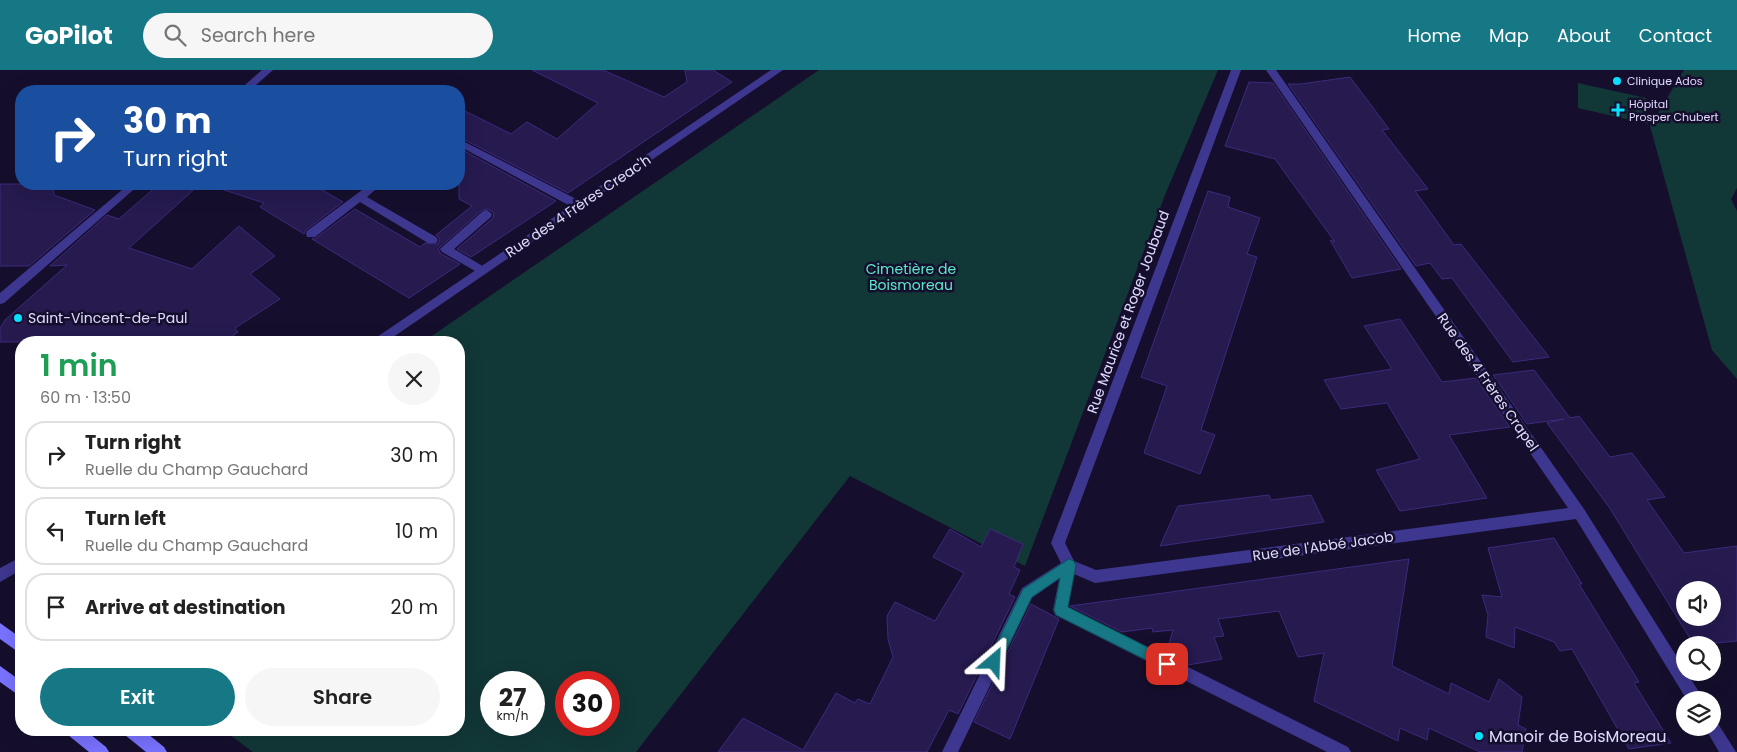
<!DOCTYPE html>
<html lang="en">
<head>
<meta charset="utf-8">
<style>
	body { margin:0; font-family:Poppins,sans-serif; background:#f6f6f6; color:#222; height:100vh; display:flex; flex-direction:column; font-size:19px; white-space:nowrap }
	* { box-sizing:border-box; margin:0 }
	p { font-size:16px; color:#767676 }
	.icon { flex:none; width:28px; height:28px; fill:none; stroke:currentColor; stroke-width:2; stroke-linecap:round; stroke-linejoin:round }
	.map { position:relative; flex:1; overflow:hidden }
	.side { position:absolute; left:15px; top:266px; width:450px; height:400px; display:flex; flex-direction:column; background:#fff; border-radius:20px; box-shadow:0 5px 20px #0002 }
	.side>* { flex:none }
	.guide { position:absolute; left:15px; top:15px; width:450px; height:105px; border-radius:20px; box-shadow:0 5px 20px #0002; background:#1a4fa0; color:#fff; overflow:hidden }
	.tools { position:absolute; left:1676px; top:511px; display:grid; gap:10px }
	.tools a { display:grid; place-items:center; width:45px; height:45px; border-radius:50%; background:#fff; box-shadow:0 5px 20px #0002; font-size:25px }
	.speed { position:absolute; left:480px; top:601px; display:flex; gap:10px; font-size:25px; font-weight:700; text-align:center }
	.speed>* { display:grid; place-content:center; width:65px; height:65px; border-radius:50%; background:#fff; box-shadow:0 5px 20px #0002; line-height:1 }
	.speed small { font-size:12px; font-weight:400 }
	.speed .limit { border:8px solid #d22; background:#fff; color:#111 }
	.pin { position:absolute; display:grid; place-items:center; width:42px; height:42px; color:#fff; margin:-21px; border-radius:10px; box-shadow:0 2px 8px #0006 }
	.me { position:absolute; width:55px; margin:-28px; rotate:26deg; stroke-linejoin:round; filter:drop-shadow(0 0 4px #0008) }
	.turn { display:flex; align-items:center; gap:18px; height:105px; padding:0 25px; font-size:22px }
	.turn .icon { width:65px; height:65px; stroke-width:2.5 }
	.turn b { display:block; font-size:35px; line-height:42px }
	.round { display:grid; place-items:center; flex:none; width:52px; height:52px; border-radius:26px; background:#f6f6f6 }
	.head { display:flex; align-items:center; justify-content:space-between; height:85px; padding:0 25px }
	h1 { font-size:30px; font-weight:600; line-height:38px; color:#1e9e55 }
	.button { display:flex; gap:10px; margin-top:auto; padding:10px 25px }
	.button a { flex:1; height:58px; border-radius:30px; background:#167785; color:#fff; font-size:20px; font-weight:600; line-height:58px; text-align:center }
	.button a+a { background:#f6f6f6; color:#222 }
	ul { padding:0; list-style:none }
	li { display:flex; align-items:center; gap:15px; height:68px; margin:0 10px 8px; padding:0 15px; border:2px solid #e0e0e0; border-radius:20px }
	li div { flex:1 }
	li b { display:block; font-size:19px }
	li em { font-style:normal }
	header { display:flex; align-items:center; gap:30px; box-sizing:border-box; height:70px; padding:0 25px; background:#167785; color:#fff }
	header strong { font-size:24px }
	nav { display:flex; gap:28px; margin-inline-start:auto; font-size:18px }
	.search { width:350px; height:45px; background:#f6f6f6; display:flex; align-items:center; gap:12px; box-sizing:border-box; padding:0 18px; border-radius:28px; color:#767676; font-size:19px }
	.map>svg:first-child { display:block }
	.green { fill:#123737; fill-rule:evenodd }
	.building { fill:#261a4f; stroke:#3d2a7d; fill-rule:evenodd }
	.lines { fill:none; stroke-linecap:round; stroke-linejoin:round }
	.service { fill:#3d378f; fill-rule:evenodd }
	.minor { fill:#3d378f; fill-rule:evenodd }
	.secondary { fill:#7972ff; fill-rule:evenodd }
	.route { fill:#167785; stroke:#0e4d56 }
	.poi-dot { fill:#07e0ff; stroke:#150f2d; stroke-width:2 }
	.labels { text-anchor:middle; stroke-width:5; stroke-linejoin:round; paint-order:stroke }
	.far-poi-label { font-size:11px; fill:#e0dbff; stroke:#150f2d; text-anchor:start }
	.street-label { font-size:14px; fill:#e0dbff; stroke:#150f2d }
	.park-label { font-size:14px; fill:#5de9ca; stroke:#150f2d }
	.poi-label { font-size:14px; fill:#e0dbff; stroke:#150f2d; text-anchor:start }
	.near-poi-label { font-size:16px; fill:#e0dbff; stroke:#150f2d; text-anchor:start }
</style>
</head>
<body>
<header>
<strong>GoPilot</strong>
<div class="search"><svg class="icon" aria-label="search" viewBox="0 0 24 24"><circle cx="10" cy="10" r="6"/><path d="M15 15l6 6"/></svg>Search here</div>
<nav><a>Home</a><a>Map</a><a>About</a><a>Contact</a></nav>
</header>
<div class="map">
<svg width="1737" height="682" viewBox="0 0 1737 682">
	<rect width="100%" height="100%" fill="#150f2d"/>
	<g class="green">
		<path d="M819,0H1218L1165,125L1025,496L850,406L636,682H253L223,660H459V272H423ZM491,612H534V655H491ZM566,612H609V655H566Z"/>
		<polygon points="1684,0 1737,0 1737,118 1731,129 1737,141 1737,309 1712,280 1650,56"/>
		<polygon points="1578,13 1646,28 1648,54 1578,38"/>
	</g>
	<g class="building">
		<polygon points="532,0 603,0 664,27 687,12 685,0 713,0 732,12 568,123 459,67 459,38 511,64 527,52 557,69 598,33"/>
		<polygon points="1350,7 1389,59 1382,60 1428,119 1415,121 1454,175 1461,174 1549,287 1513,292 1452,208 1442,209 1430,193 1416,196 1288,14 1301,14"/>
		<polygon points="1249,12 1273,13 1401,199 1352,208 1330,170 1335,172 1275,89 1225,76"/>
		<polygon points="459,78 556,131 471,187 457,179 493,148 494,143 488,139 482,140 438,179 441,184 460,194 409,228 312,169 316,168 355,139 420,177 425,173 438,174 440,169 436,165 472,136 459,129"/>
		<polygon points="0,114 53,114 54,125 95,140 29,196 0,196"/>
		<polygon points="159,114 200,114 129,178 192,199 239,156 275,186 250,204 280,229 235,258 238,262 224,272 0,272 0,258 5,250 67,195 50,196 107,145 119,149"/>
		<polygon points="221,114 312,114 343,132 306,160 304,164 260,137 264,133 221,119"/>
		<polygon points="1208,121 1230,127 1228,137 1260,148 1247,184 1257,187 1201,360 1215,365 1200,404 1144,383 1167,316 1141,307"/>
		<polygon points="1400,249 1442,312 1476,308 1510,357 1449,365 1487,428 1400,441 1376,400 1420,389 1387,333 1341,339 1324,310 1392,299 1364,256"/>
		<path d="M1534,300L1570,348L1579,346L1610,387L1632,383L1665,427L1647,430L1684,483L1737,476V571L1694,575L1609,437L1547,353L1564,349L1527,354L1493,305ZM1685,520H1712V548H1685Z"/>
		<polygon points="1269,425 1271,430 1311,425 1324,452 1160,476 1178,436"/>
		<polygon points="950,459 981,477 990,459 1023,474 1014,497 1020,500 1009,524 1015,527 958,644 949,640 927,682 718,682 743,648 803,680 836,623 855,633 858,629 870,634 893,587 888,569 887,546 895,532 935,551 964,503 933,487"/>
		<polygon points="1554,468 1582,514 1579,514 1639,612 1634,613 1671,673 1629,679 1572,579 1560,581 1554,572 1515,557 1514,578 1486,567 1488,545 1482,525 1502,527 1488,478"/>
		<polygon points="1409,489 1392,596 1449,624 1451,613 1489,632 1499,609 1522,627 1518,655 1526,659 1522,682 1480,682 1429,658 1427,670 1400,658 1398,671 1314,631 1324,583 1298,587 1279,541 1218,549 1224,566 1214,567 1222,589 1188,595 1166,584 1173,560 1153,562 1152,558 1122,562 1070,536"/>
		<polygon points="1031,534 1059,549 1010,669 974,652"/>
	</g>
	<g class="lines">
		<g class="service">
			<polygon points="459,69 582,132 583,135 582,138 574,138 459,76"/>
			<polygon points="370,114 382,114 367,127 436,167 438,170 436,173 428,173 360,132 315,167 307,167 306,164 307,161"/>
			<polygon points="487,140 492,144 491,147 454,179 486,198 488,201 482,205 442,182 440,179 483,141"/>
		</g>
		<g class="minor">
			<polygon points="262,0 273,0 249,21 238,21"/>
			<polygon points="771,0 783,0 386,272 372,272 374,269"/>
			<polygon points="1231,0 1241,0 1065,473 1074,491 1096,500 1568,438 1266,0 1276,0 1584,439 1704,630 1687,630 1576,449 1095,513 1074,504 1068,537 1348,677 1351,682 1327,682 1055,545 1053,540 1059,509 1032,528 958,682 942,682 1022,518 1061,493 1051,473"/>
			<polygon points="129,114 140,114 4,233 0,234 0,223"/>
			<polygon points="21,487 21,500 0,512 0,498"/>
			<polygon points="1712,650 1717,652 1736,682 1719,682 1705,658 1712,658"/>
		</g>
		<g class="secondary">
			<polygon points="0,553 21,568 21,584 0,569"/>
			<polygon points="0,596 21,611 21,627 0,612"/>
			<polygon points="65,660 85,660 106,677 109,682 89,682 68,665"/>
			<polygon points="122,660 143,660 164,677 167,682 146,682 125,665"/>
		</g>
	</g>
	<polygon class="route" points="1069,489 1074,491 1076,495 1068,537 1171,589 1173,594 1171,598 1167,600 1162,598 1056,545 1054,540 1060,508 1032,527 999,596 994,598 990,596 988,592 990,587 1023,519"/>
	<g class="poi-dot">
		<circle cx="1617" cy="11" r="5"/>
		<path d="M1615.5 32.5h5v5h5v5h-5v5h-5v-5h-5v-5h5z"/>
		<circle cx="18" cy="248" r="5"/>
		<circle cx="1479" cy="666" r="5"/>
	</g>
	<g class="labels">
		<g class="far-poi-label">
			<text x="1627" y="15">Clinique Ados</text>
			<text x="1629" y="38">Hôpital<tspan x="1629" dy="13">Prosper Chubert</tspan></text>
		</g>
		<g class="street-label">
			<text transform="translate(578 136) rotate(-34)" y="5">Rue des 4 Frères Creac'h</text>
			<text transform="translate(1128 242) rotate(-70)" y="5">Rue Maurice et Roger Joubaud</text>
			<text transform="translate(1488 312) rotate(55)" y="5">Rue des 4 Frères Crapel</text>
			<text transform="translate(1323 476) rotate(-8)" y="5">Rue de l'Abbé Jacob</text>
		</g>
		<g class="park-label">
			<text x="911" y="204">Cimetière de<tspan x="911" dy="16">Boismoreau</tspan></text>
		</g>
		<g class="poi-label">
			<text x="28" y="253">Saint-Vincent-de-Paul</text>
		</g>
		<g class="near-poi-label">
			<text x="1489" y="672">Manoir de BoisMoreau</text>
		</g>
	</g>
</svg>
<div class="tools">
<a><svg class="icon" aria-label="sound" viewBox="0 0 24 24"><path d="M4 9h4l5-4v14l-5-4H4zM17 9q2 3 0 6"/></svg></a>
<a><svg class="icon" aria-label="search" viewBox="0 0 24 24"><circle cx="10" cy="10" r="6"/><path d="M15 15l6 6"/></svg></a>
<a><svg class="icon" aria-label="layers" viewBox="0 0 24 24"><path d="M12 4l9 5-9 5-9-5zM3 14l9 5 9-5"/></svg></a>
</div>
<div class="speed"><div>27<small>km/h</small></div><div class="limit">30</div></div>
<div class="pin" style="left:1167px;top:594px;background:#d93025"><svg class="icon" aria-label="arrive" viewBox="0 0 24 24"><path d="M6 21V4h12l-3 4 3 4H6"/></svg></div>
<svg class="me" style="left:994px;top:592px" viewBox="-20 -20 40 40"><path d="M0-17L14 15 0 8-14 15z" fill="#167785" stroke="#fff" stroke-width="4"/></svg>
<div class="guide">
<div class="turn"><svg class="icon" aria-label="right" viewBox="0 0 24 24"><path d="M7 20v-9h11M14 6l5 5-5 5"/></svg><div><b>30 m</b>Turn right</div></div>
</div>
<section class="side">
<div class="head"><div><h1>1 min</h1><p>60 m · 13:50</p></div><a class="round"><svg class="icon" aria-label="close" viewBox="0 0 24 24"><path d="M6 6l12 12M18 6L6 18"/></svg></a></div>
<ul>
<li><svg class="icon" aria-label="right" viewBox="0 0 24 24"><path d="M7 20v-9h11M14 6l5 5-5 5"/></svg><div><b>Turn right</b><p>Ruelle du Champ Gauchard</p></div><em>30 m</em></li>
<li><svg class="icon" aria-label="left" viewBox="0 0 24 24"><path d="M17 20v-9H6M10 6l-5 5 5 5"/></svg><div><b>Turn left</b><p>Ruelle du Champ Gauchard</p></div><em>10 m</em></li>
<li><svg class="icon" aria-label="arrive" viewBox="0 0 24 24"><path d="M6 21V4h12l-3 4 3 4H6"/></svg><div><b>Arrive at destination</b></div><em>20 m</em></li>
</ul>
<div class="button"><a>Exit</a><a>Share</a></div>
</section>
</div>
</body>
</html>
